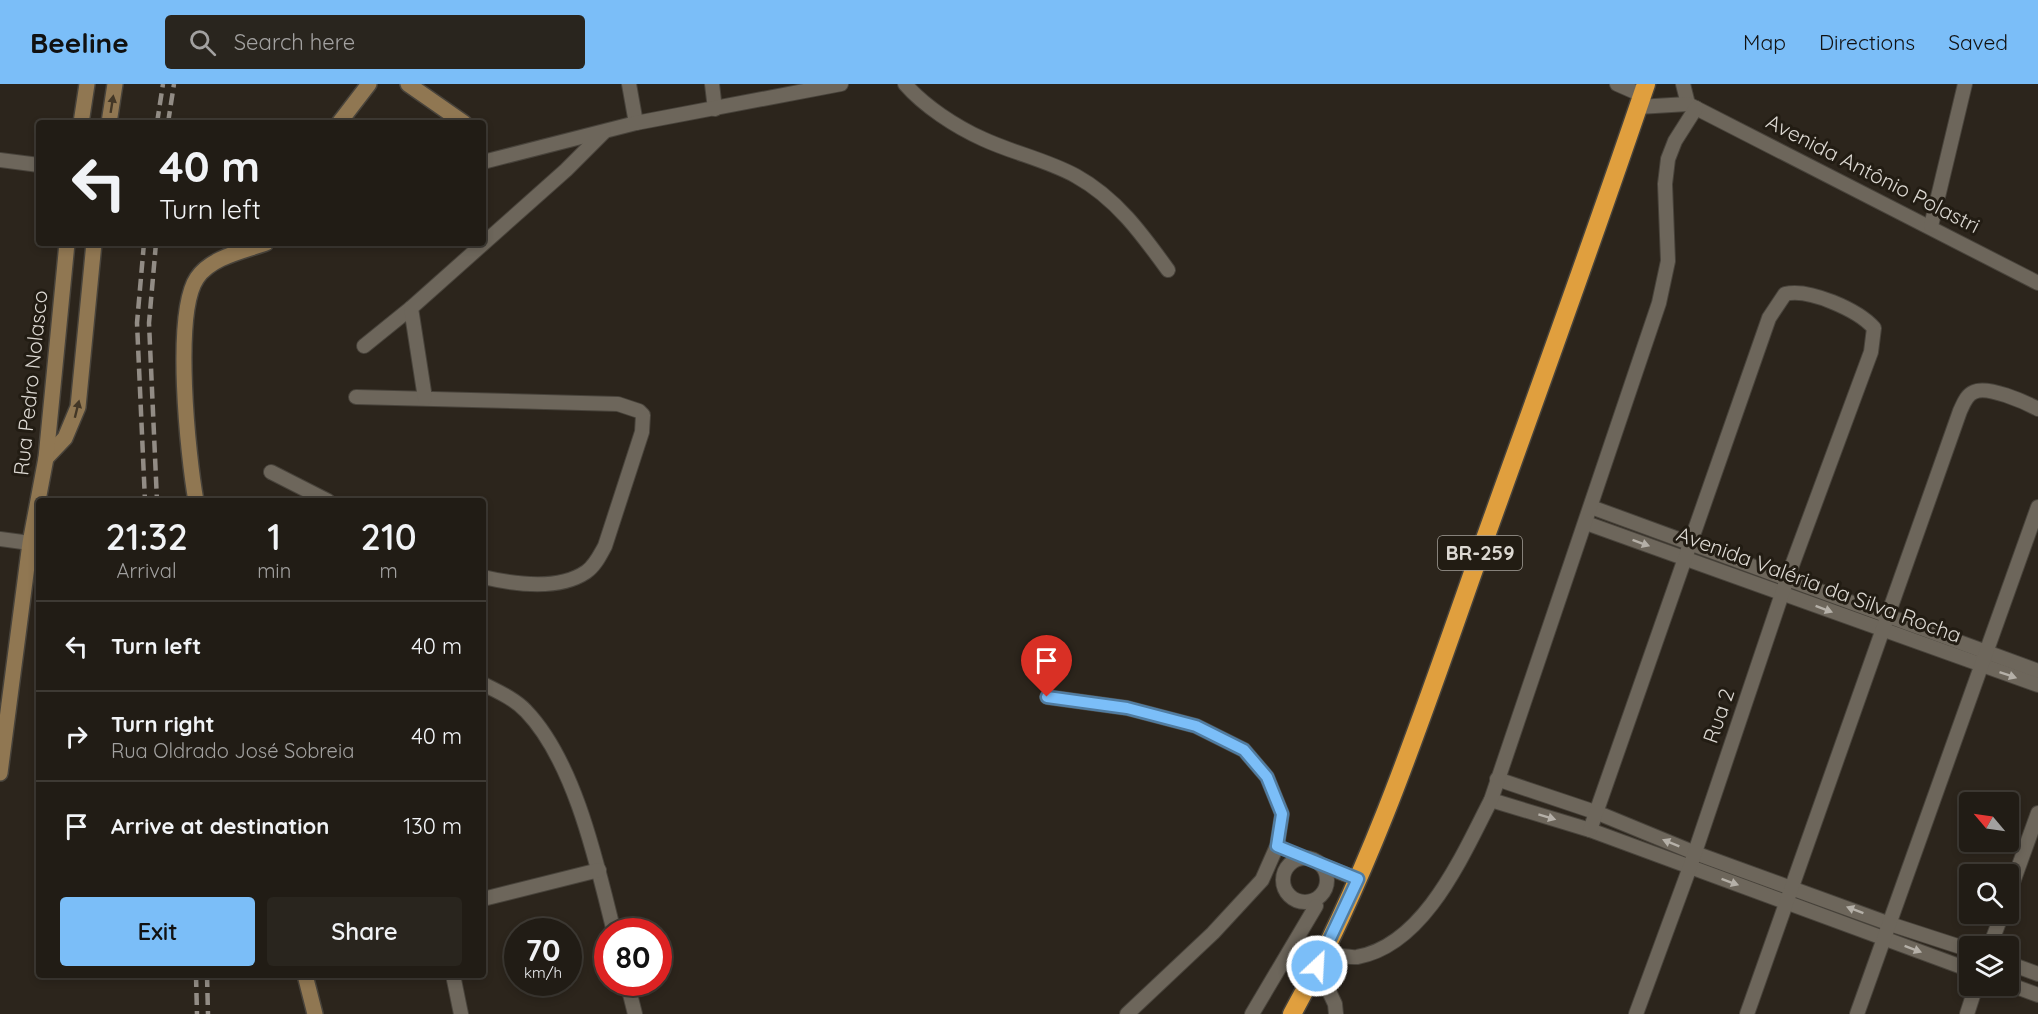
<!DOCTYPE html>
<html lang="en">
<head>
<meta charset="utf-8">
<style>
	body { margin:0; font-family:Quicksand,sans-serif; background:#29251e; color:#f1f3f6; height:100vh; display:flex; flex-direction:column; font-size:22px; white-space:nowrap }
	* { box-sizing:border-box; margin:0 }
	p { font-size:20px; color:#a2a1a0 }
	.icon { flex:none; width:33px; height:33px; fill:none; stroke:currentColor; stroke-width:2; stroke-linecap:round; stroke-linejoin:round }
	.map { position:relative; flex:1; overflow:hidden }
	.sheet { position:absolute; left:36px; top:414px; width:450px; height:480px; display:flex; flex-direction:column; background:#211c15; border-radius:6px; box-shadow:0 3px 9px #0003,0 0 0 2px #3e3a34 }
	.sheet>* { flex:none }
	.top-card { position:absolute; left:36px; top:36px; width:450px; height:126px; border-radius:6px; box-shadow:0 3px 9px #0003,0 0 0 2px #3e3a34; background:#211c15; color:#f1f3f6; overflow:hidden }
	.needle { width:39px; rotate:299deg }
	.controls { position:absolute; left:1959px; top:708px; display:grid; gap:12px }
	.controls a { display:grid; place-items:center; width:60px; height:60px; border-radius:6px; background:#211c15; box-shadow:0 3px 9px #0003,0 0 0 2px #3e3a34; font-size:30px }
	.speed { position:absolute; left:504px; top:834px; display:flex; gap:12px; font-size:30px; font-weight:700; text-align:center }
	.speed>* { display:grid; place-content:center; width:78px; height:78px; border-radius:50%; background:#211c15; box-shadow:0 3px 9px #0003,0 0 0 2px #3e3a34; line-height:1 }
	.speed small { font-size:15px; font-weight:400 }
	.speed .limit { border:9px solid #d22; background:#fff; color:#111 }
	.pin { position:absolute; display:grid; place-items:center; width:51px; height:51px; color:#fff; margin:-62px -26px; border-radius:50% 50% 50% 0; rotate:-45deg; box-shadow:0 0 6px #0007 }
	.pin .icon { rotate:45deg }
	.me { position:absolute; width:66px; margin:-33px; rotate:25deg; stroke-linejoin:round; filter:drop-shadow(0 0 4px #0008) }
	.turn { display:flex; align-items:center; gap:21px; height:126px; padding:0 24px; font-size:27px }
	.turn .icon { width:78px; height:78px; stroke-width:2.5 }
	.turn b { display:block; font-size:42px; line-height:51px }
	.eta { display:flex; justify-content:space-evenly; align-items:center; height:102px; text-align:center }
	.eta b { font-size:36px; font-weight:600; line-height:42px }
	.button { display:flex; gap:12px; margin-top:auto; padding:12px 24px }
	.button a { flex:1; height:69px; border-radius:6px; background:#7bbef8; color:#111; font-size:24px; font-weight:600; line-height:69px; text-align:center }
	.button a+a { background:#29251e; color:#f1f3f6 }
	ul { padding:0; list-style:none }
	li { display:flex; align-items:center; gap:18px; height:90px; padding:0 24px; border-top:2px solid #3e3a34 }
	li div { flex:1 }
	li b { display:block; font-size:22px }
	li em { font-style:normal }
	header { display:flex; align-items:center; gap:36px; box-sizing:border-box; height:84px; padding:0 30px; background:#7bbef8; color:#111 }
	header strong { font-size:28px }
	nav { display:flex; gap:33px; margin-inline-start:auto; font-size:21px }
	.search { width:420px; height:54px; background:#29251e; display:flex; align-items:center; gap:15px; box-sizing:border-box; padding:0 21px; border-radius:6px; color:#a2a1a0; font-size:22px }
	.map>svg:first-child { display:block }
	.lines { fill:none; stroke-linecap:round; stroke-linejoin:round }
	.street-casing { stroke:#48433b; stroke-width:16 }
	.secondary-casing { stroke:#48433b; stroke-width:18 }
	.highway-casing { stroke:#48433b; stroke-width:21 }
	.street { stroke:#6d665b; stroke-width:14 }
	.secondary { stroke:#907752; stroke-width:15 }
	.highway { stroke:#e09f3e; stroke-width:18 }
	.rail { stroke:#928c85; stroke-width:4.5; stroke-dasharray:12 6; stroke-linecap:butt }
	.oneway { fill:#433726 }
	.oneway2 { fill:#b5b0a8 }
	.route-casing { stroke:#507ca1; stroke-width:15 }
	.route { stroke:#7bbef8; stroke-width:10 }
	.labels { text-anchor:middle; stroke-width:6; stroke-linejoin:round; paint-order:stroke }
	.shield { fill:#221c13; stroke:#a4a099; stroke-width:1.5 }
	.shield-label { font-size:20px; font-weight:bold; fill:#dcd8d2 }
	.street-label { font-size:21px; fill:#dcd8d2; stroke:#221c13 }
</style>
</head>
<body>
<header>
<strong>Beeline</strong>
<div class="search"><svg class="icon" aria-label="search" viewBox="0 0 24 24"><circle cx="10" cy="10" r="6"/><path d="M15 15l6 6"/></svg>Search here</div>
<nav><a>Map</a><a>Directions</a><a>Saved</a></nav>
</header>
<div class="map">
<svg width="2038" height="930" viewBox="0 0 2038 930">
	<rect width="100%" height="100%" fill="#2c251c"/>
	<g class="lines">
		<g class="street-casing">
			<g id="street">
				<polyline points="629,0 636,39"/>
				<polyline points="712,0 715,25"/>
				<path d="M905,0C924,22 956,43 983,55C1013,69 1047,76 1076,92C1116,114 1142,150 1168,186"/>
				<polyline points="1617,0 1642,11"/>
				<polyline points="1683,0 1688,20"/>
				<polyline points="1690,21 2038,199"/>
				<polyline points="1638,23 1688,20"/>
				<polyline points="0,76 39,81"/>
				<polyline points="483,78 636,39 841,0"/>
				<polyline points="1931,142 1965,0"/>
				<polyline points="364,262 411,224"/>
				<path d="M356,313L618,320L639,327L643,331L642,348L605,462C600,471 595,482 586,488C558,507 513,500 483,493"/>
				<polyline points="425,314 411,224 566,86 604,48"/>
				<polyline points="271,388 328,417"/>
				<polyline points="1591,423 2038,587"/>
				<polyline points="1586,439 2038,601"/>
				<polyline points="0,455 30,459"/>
				<path d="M483,600C497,607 515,615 526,627C575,678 597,780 614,848"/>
				<polyline points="1047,613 1127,624 1196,642 1244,666 1267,693 1282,730 1277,762 1262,796 1213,849 1127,930"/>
				<polyline points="1497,695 1598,729 1695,769 1890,840 1970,866"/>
				<polyline points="1491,716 1590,746 1970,886"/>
				<path d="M1590,746L1769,234L1785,210C1809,204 1858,226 1874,244L1871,268L1787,495L1690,783L1636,930"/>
				<circle cx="1305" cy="796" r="22"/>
				<polyline points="1321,781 1357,795"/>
				<polyline points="2008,812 2038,729"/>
				<polyline points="483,815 599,786"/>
				<polyline points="1990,862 2002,830"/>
				<path d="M1325,868C1334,870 1347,874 1357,873C1425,861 1463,770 1491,716L1659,219L1668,177L1665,100L1668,75L1675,57L1696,24"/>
				<polyline points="2008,879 2038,890"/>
				<polyline points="1317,882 1335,920 1336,930"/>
				<polyline points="453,891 461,930"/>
				<polyline points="627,898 635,930"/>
				<polyline points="2008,900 2038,911"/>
				<polyline points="1252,930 1316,822"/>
				<path d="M1747,930L1960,327C1963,321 1966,311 1974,308C1987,301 2025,318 2038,325"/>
				<polyline points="1857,930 2038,423"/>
				<polyline points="1967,930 1976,902"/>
			</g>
		</g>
		<g class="secondary-casing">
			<g id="secondary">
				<polyline points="408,0 464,39"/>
				<polyline points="81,39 87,0"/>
				<polyline points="109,39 115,0"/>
				<polyline points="339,39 369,0"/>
				<polyline points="46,374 65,354 78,323 94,159"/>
				<path d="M196,417C188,373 173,229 197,194C211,173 244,167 266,159"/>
				<polyline points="0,689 30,459 46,374 67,159"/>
				<polyline points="305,891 315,930"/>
			</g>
		</g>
		<g class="highway-casing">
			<path id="highway" d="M1292,930C1371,787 1423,630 1477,477C1534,318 1592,160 1646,0"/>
		</g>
		<use href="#street" class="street"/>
		<use href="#secondary" class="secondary"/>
		<use href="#highway" class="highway"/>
		<g class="rail">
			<polyline points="157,39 163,0"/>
			<polyline points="168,39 174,0"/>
			<polyline points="144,159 137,239 145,417"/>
			<polyline points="156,159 149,239 157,417"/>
			<polyline points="196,891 197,930"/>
			<polyline points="207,891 208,930"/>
		</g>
	</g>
	<defs><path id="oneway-solid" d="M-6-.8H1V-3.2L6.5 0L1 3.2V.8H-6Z" transform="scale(1.5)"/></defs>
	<g class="oneway">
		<use href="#oneway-solid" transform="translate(112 20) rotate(-81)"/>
		<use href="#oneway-solid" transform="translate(77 325) rotate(-76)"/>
	</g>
	<g class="oneway2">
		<use href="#oneway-solid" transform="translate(1641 459) rotate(20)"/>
		<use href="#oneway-solid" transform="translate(1824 525) rotate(21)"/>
		<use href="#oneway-solid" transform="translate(2008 591) rotate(19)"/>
		<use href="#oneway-solid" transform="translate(1547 733) rotate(17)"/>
		<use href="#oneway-solid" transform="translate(1671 759) rotate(-158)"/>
		<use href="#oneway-solid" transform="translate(1730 798) rotate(20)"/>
		<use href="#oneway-solid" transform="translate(1855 826) rotate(-159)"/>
		<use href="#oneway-solid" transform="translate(1913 865) rotate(21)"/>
	</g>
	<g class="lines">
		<g class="route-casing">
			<polyline id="route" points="1047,613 1127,624 1196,642 1244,666 1267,693 1282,730 1277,762 1358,795 1317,882"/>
		</g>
		<use href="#route" class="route"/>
	</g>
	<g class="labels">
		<rect class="shield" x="1438" y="452" width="84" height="34" rx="4.5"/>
		<g class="shield-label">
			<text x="1480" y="476">BR-259</text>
		</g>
		<g class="street-label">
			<text transform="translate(1873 90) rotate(27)" y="7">Avenida Antônio Polastri</text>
			<text transform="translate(31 299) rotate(-84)" y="7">Rua Pedro Nolasco</text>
			<text transform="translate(1819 501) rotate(20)" y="7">Avenida Valéria da Silva Rocha</text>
			<text transform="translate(1719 632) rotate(-71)" y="7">Rua 2</text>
		</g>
	</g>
</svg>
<div class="controls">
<a><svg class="needle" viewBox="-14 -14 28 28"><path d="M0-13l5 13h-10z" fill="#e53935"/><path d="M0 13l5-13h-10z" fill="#a2a1a0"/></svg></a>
<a><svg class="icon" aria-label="search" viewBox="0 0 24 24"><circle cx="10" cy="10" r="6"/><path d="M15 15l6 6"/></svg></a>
<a><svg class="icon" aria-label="layers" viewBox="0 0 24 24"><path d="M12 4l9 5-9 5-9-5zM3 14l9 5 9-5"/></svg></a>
</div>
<div class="speed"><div>70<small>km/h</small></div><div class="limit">80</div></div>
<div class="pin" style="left:1047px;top:613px;background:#d93025"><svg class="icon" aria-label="arrive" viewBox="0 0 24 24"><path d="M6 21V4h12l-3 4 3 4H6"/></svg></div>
<svg class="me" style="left:1317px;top:882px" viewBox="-20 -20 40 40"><circle r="17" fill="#7bbef8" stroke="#fff" stroke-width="3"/><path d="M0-11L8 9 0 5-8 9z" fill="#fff"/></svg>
<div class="top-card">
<div class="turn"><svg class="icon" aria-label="left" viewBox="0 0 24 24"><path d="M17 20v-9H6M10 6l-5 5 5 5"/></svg><div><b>40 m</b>Turn left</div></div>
</div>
<section class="sheet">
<div class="eta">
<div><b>21:32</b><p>Arrival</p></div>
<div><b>1</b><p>min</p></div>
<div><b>210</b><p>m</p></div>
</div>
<ul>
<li><svg class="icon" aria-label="left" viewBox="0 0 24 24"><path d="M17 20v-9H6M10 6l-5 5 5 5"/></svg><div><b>Turn left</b></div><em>40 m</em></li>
<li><svg class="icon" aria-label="right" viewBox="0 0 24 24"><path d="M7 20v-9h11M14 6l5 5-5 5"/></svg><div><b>Turn right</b><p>Rua Oldrado José Sobreia</p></div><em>40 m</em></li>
<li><svg class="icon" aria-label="arrive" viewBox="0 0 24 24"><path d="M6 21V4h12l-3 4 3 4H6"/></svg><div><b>Arrive at destination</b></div><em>130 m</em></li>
</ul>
<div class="button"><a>Exit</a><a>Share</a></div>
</section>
</div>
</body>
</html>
